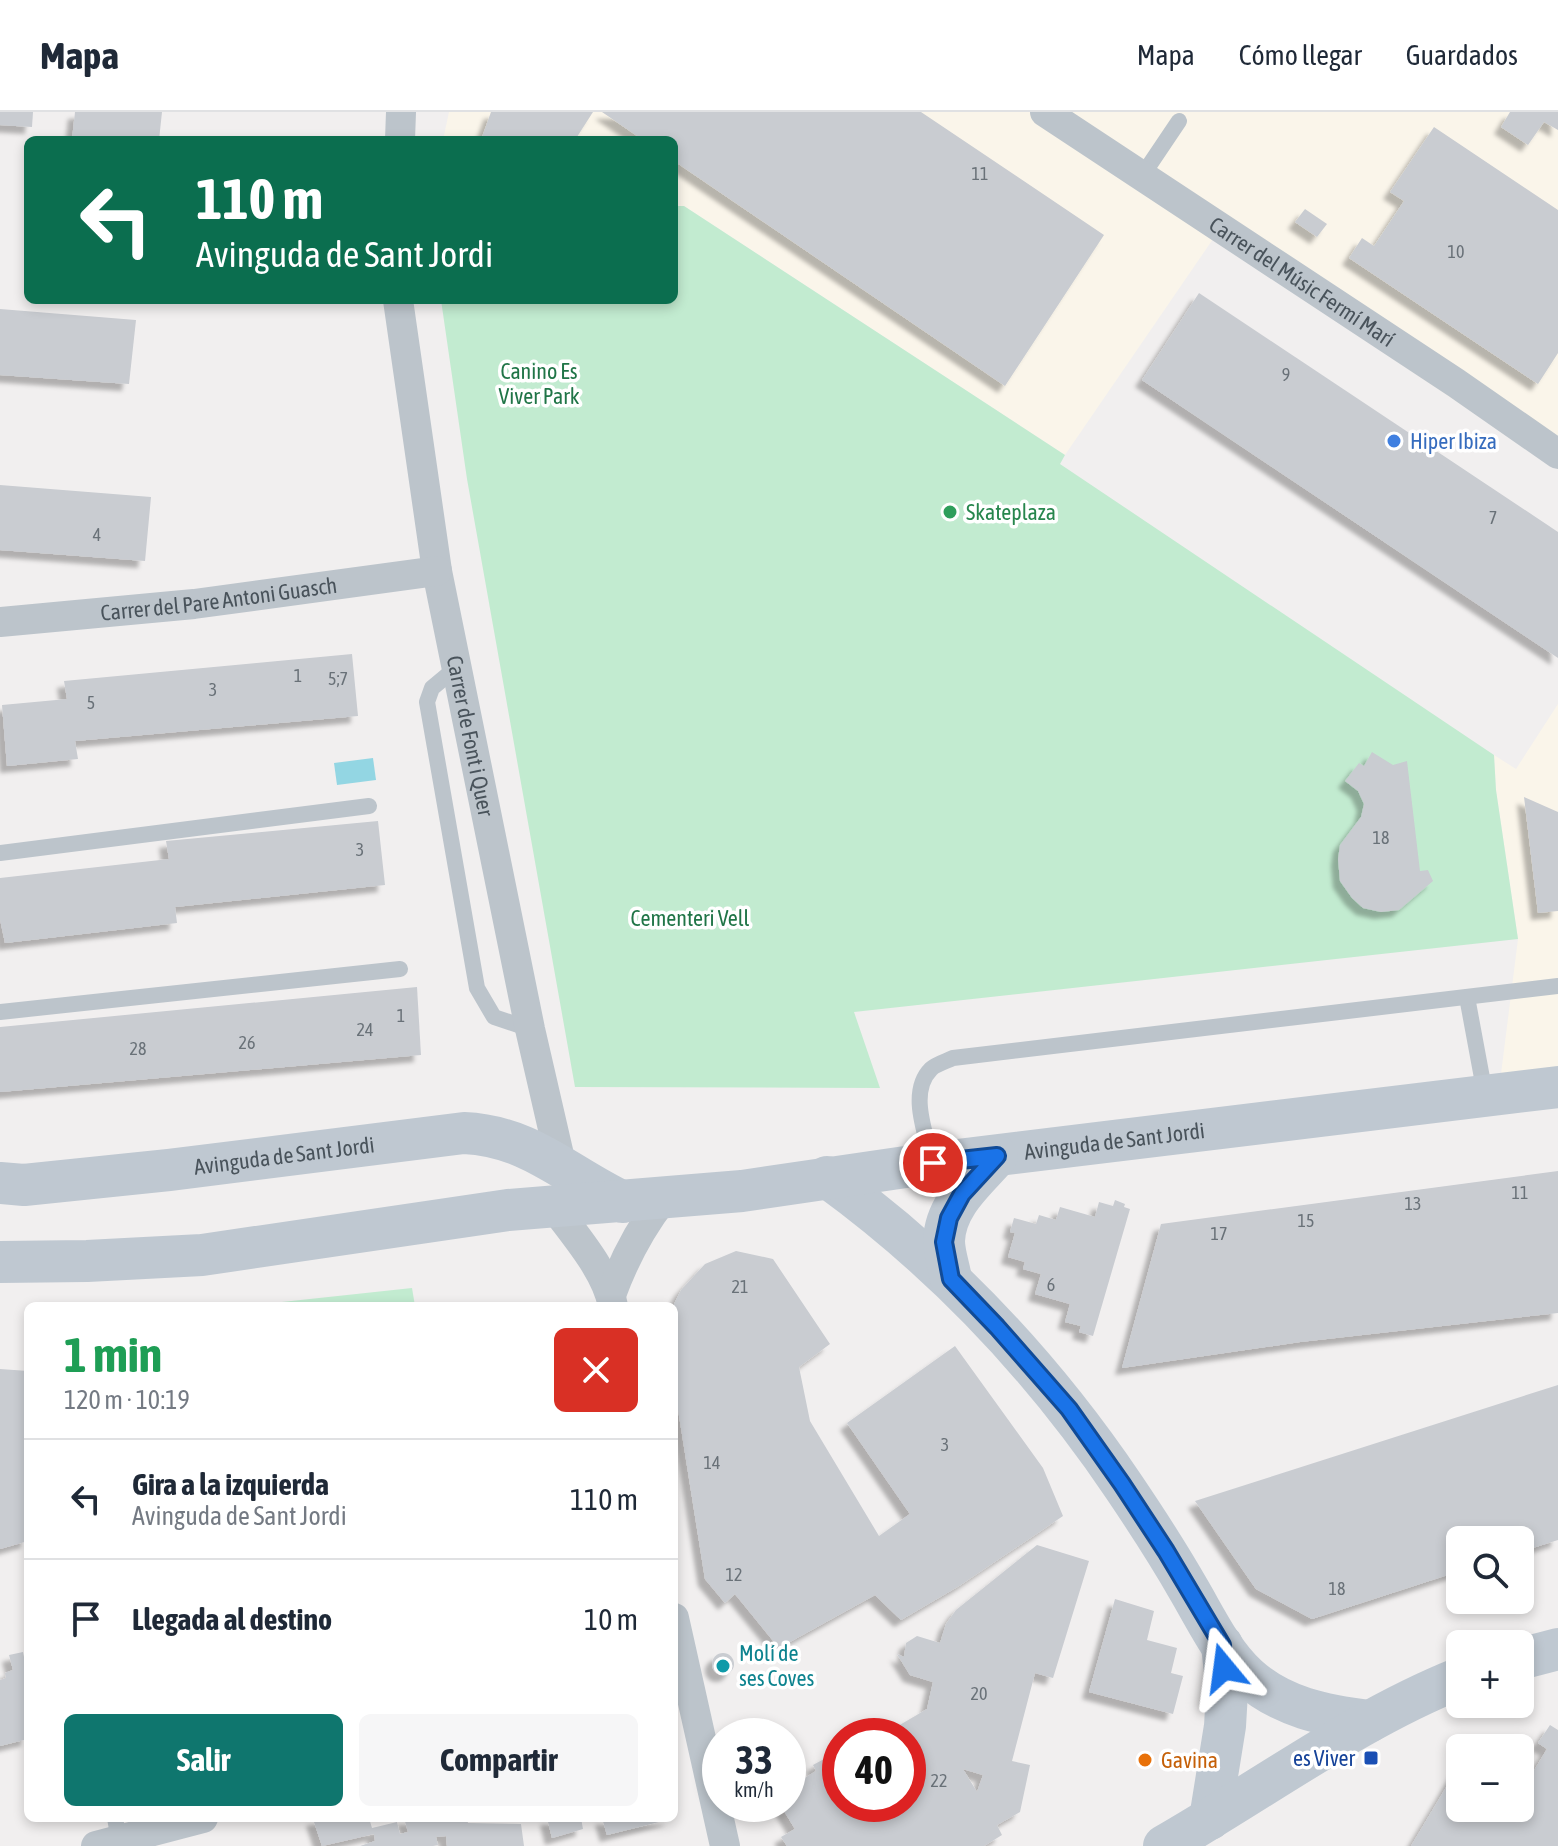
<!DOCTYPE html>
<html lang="es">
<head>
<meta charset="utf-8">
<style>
	body { margin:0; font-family:"Asap Condensed",sans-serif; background:#f6f6f7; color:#1f2937; height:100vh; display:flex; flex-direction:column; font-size:30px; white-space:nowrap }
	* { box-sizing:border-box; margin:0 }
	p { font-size:26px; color:#747a83 }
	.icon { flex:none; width:44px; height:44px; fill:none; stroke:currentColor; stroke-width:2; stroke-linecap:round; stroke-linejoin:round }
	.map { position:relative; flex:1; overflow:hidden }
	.sheet { position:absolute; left:24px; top:1190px; width:654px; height:520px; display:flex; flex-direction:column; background:#fff; border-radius:12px; box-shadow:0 4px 12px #0003 }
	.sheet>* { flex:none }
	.hud { position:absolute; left:24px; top:24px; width:654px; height:168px; border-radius:12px; box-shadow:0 4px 12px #0003; background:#0b6e4f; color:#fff; overflow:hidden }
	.controls { position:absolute; left:1446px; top:1414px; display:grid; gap:16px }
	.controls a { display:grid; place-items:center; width:88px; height:88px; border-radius:12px; background:#fff; box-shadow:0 4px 12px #0003; font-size:40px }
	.speed { position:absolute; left:702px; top:1606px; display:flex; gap:16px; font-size:40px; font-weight:700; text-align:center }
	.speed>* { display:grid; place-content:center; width:104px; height:104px; border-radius:50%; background:#fff; box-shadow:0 4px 12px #0003; line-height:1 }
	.speed small { font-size:20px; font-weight:400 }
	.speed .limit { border:12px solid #d22; background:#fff; color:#111 }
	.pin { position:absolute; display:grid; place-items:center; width:68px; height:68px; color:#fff; margin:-34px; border:4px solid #fff; border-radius:50%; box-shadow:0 2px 8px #0007 }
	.me { position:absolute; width:88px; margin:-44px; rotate:344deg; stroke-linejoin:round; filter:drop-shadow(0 0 6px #0008) }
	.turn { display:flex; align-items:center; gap:28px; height:168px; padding:0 40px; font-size:36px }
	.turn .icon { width:104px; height:104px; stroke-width:2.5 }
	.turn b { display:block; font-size:56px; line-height:68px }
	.round { display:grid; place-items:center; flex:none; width:84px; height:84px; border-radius:12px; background:#f6f6f7 }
	.headline { display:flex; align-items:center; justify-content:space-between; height:136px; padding:0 40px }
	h1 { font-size:48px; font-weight:700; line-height:60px; color:#1e9e55 }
	.button { display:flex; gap:16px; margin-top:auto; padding:16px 40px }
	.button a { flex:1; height:92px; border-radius:12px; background:#0f766e; color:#fff; font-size:32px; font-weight:700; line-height:92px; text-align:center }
	.button a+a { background:#f6f6f7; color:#1f2937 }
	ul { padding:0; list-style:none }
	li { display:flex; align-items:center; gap:24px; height:120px; padding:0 40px; border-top:2px solid #e0e1e3 }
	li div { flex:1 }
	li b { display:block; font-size:30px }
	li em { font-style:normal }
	header { display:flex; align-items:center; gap:48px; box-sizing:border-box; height:112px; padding:0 40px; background:#fff; border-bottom:2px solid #e0e1e3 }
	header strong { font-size:38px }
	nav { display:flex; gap:44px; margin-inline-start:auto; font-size:28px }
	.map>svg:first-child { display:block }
	.commercial { fill:#faf5ea }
	.green { fill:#c2ebd0 }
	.water { fill:#93d6e3 }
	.building { fill:#c9ccd1; fill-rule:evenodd; filter:url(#shadow) }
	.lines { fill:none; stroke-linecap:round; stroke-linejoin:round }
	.lane { stroke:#bcc4cb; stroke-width:16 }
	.street { stroke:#bcc4cb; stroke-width:30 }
	.secondary { stroke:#bfc8d1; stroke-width:42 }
	.route-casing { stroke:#114b97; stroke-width:20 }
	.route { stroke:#1a73e8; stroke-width:14 }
	.shop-dot { fill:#3f7fe0; stroke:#fff; stroke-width:3 }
	.leisure-dot { fill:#2e9e5b; stroke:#fff; stroke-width:3 }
	.culture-dot { fill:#0f9aa8; stroke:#fff; stroke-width:3 }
	.transit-dot { fill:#1a4fb4; stroke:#fff; stroke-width:3 }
	.food-dot { fill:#e8710a; stroke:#fff; stroke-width:3 }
	.labels { text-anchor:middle; stroke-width:7; stroke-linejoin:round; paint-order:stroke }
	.number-label { font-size:18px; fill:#697178 }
	.street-label { font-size:22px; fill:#49535b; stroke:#fff }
	.park-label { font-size:22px; fill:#207547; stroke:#fff }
	.shop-label { font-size:22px; fill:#366cbe; stroke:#fff; text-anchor:start }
	.leisure-label { font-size:22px; fill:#27864d; stroke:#fff; text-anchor:start }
	.culture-label { font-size:22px; fill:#0d838f; stroke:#fff; text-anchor:start }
	.transit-label { font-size:22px; fill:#164399; stroke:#fff; text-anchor:end }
	.food-label { font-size:22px; fill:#c56008; stroke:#fff; text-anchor:start }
</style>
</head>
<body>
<header>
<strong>Mapa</strong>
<nav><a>Mapa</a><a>Cómo llegar</a><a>Guardados</a></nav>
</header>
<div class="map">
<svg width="1558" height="1734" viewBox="0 0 1558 1734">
	<defs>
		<filter id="shadow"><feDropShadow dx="-7" dy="7" stdDeviation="2" flood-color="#0004"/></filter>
	</defs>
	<rect width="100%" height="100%" fill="#f1efef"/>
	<g class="commercial">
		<polygon points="449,0 1558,0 1558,357 1213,127 1065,343 684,94 674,94 674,28 443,28"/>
		<polygon points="1558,592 1558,955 1501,962 1518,827 1496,678 1494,643 1516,657"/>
	</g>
	<g class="green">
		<polygon points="674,94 684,94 1065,343 1060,352 1494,643 1496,678 1518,827 854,900 880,976 575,975 467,367 441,188 674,188"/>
		<polygon points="412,1176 415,1194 245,1194"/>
	</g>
	<polygon class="water" points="373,646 376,668 337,673 334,651"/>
	<g class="building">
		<polygon points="0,0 33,0 32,15 0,13"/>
		<polygon points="75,0 162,0 159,28 72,28"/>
		<polygon points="491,0 593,0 575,28 481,28"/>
		<polygon points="602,0 921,0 1104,123 1005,274 674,49 674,28 643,28"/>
		<polygon points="1510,0 1558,0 1558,18 1544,10 1528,33 1501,15"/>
		<polygon points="1434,15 1558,98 1558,241 1538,272 1349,146 1362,126 1374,134 1404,89 1390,80"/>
		<polygon points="1305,97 1327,112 1317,125 1295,110"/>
		<polygon points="1199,181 1558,420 1558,546 1142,268"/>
		<polygon points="0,197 136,208 129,272 0,263"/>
		<polygon points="0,373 151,385 145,449 0,438"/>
		<polygon points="352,542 358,604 75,629 78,647 7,654 2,593 67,587 64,569"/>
		<polygon points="1372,640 1393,653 1407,649 1420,759 1428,758 1433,769 1399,798 1381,800 1363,796 1352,786 1340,769 1338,747 1340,733 1361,705 1364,692 1358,679 1345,669 1359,651 1364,654"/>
		<polygon points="1524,685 1558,700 1558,799 1538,801"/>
		<polygon points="378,709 385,773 175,795 177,811 5,831 0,807 0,766 169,747 166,729"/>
		<polygon points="417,875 421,943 0,980 0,915"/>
		<polygon points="1558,1059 1558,1201 1300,1230 1122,1256 1161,1112"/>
		<polygon points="1115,1088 1125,1092 1124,1095 1130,1097 1093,1224 1079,1220 1081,1214 1065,1210 1070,1192 1035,1182 1041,1162 1023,1157 1025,1150 1008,1145 1015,1121 1010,1120 1014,1106 1036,1112 1039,1103 1056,1108 1060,1095 1095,1105 1099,1090 1113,1094"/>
		<polygon points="736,1139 773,1147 830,1232 799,1255 810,1309 879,1424 910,1402 847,1311 955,1234 1043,1356 1063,1404 959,1474 901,1508 875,1483 779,1536 735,1482 725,1491 705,1467 674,1272 674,1192 681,1178 705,1152"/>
		<polygon points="0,1257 28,1259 28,1429 0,1437"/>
		<polygon points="1558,1273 1558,1428 1520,1440 1520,1428 1460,1428 1460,1459 1312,1507 1256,1477 1195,1389"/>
		<path d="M1037,1433L1089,1449L1053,1566L1035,1561L1012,1649L1030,1653L1020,1700L997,1713L1002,1723L984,1734H787L781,1725L795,1717L781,1694L789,1689L788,1670L797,1665L800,1669L816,1659L813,1653L837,1640L840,1646V1692H908V1624H881L927,1597L933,1570L910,1563L897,1542L904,1545L906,1531L917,1524L940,1531L946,1512L956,1498ZM963,1657L983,1663L977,1680Z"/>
		<polygon points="1115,1487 1154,1499 1147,1528 1177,1536 1171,1561 1183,1564 1173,1602 1089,1580"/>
		<polygon points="23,1540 24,1545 28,1544 28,1627 0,1634 0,1568 6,1566 5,1561 13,1558 9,1543"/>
		<circle cx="723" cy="1552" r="11"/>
		<polygon points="1550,1613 1558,1618 1558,1734 1411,1734 1460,1652 1460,1696 1520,1696 1520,1673 1524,1675 1547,1637 1538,1631"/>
		<polygon points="319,1706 369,1706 372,1716 397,1710 400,1722 408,1720 404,1706 467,1706 468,1711 521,1712 524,1734 447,1734 446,1724 436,1725 438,1733 433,1734 360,1734 375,1729 374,1722 322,1734 313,1707"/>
		<polygon points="547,1706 581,1706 583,1717 552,1726"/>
		<polygon points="602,1706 671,1706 671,1707 607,1723"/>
	</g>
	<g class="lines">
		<g class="lane">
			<polyline points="1142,64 1179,9"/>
			<polyline points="456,556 432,576 427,590 477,876 494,905 530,917"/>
			<polyline points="0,741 369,694"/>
			<polyline points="1467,885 1485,982"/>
			<polyline points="0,900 400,857"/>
			<path d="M932,1049C926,1022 908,980 931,957C936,952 947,949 953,946L1558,874"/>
			<polyline points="115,1706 119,1728"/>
		</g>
		<g class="street">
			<path id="s1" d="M1045,0L1456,271L1558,342"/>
			<polyline points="400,28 401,0"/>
			<path id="s2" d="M398,188L437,459L530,917L562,1056"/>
			<path id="s3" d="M0,510L194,492L437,459"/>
			<path d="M554,1095C575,1124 606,1158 613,1194"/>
			<path d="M611,1183C624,1147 639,1118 663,1087"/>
			<polyline points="674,1506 725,1734"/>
			<polyline points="96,1734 203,1706"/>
		</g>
		<g class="secondary">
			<path d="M827,1065C944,1150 1043,1255 1124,1375C1147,1409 1169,1443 1189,1478C1206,1507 1222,1541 1247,1564C1281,1595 1325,1604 1370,1609"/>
			<path id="s4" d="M0,1071L24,1073L169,1058L464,1021C530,1024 566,1063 623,1090"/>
			<path id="s5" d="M0,1150L87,1149L202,1143L508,1098L742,1079L933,1051L1558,975"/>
			<path d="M951,1167C949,1155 944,1141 944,1129C945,1093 975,1069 997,1044"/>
			<polyline points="1520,1547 1558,1537"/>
			<polyline points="1210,1707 1225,1614 1227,1580 1222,1533"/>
			<path d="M1164,1734C1262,1678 1355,1608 1460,1566"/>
		</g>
	</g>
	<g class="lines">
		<g class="route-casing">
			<polyline id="route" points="933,1051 997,1044 962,1082 949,1106 944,1130 951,1167 997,1215 1069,1297 1122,1372 1166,1439 1222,1533 1224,1556"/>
		</g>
		<use href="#route" class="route"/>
	</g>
	<circle class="shop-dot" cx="1394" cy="329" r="8"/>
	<circle class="leisure-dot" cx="950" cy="400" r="8"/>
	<circle class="culture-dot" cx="723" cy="1554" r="8"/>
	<rect class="transit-dot" x="1363" y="1638" width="16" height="16" rx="4"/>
	<circle class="food-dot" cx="1145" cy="1648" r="8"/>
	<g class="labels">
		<g class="number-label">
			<text x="980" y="68">11</text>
			<text x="1456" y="146">10</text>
			<text x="1286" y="269">9</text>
			<text x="1493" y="412">7</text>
			<text x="97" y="429">4</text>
			<text x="298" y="570">1</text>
			<text x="338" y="573">5;7</text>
			<text x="213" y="584">3</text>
			<text x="91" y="597">5</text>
			<text x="1381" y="732">18</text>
			<text x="360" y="744">3</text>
			<text x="401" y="910">1</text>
			<text x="365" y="924">24</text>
			<text x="247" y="937">26</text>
			<text x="138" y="943">28</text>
			<text x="1520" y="1087">11</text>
			<text x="1413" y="1098">13</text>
			<text x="1306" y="1115">15</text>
			<text x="1219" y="1128">17</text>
			<text x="1051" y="1179">6</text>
			<text x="740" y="1181">21</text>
			<text x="945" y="1339">3</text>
			<text x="712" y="1357">14</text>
			<text x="734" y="1469">12</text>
			<text x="1337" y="1483">18</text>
			<text x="979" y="1588">20</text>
			<text x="939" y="1675">22</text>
		</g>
		<g class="street-label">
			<text dy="8" stroke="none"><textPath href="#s1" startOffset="308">Carrer del Músic Fermí Marí</textPath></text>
			<text dy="8" stroke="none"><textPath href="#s3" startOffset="220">Carrer del Pare Antoni Guasch</textPath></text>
			<text dy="8" stroke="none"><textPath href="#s2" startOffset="442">Carrer de Font i Quer</textPath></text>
			<text dy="8" stroke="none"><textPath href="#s5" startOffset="1122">Avinguda de Sant Jordi</textPath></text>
			<text dy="8" stroke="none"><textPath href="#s4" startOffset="286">Avinguda de Sant Jordi</textPath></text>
		</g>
		<g class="park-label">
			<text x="539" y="267">Canino Es<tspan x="539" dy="25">Viver Park</tspan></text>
			<text x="690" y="814">Cementeri Vell</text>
		</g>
		<g class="shop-label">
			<text x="1410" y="337">Hiper Ibiza</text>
		</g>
		<g class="leisure-label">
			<text x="966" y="408">Skateplaza</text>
		</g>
		<g class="culture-label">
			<text x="739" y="1549">Molí de<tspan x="739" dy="25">ses Coves</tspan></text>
		</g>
		<g class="transit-label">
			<text x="1355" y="1654">es Viver</text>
		</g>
		<g class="food-label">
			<text x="1161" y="1656">Gavina</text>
		</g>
	</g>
</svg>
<div class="controls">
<a><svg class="icon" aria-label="search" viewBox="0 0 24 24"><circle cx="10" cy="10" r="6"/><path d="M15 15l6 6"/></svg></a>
<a>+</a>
<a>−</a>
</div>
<div class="speed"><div>33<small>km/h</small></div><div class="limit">40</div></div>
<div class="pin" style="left:933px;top:1051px;background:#d93025"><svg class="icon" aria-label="arrive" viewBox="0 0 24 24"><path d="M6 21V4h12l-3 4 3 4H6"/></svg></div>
<svg class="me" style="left:1224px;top:1556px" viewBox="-20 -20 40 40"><path d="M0-17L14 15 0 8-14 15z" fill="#1a73e8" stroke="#fff" stroke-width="4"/></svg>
<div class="hud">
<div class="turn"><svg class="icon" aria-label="left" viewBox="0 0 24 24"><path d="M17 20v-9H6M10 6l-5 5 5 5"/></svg><div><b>110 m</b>Avinguda de Sant Jordi</div></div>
</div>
<section class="sheet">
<div class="headline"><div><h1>1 min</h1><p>120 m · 10:19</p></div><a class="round" style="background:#d93025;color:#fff"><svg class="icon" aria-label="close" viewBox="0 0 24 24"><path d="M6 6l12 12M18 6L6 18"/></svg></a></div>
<ul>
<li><svg class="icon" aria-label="left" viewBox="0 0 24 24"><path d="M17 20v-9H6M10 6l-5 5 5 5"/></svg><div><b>Gira a la izquierda</b><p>Avinguda de Sant Jordi</p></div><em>110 m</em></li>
<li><svg class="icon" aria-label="arrive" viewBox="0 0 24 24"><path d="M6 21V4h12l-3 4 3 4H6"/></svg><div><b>Llegada al destino</b></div><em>10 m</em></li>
</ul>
<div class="button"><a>Salir</a><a>Compartir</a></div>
</section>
</div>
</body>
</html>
